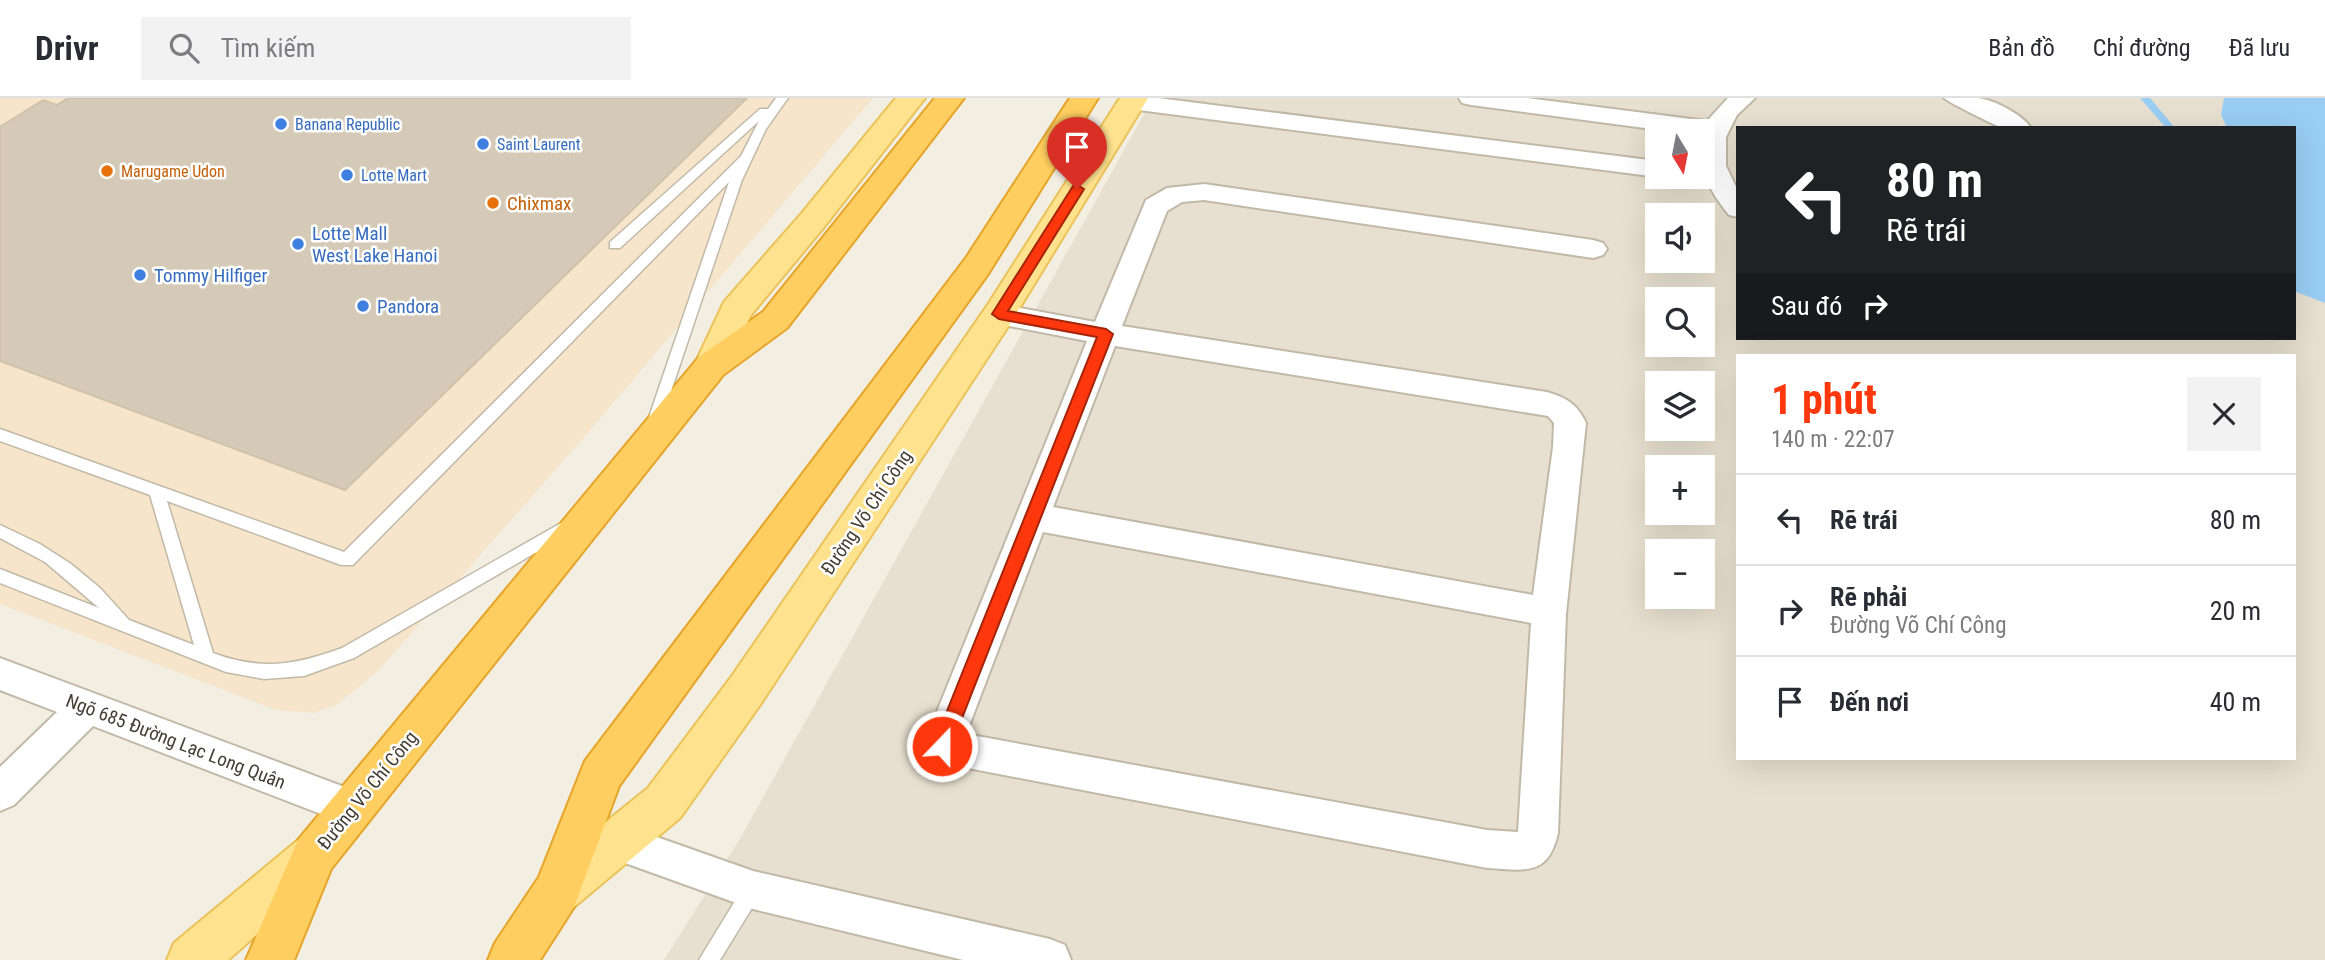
<!DOCTYPE html>
<html lang="vi">
<head>
<meta charset="utf-8">
<style>
	body { margin:0; font-family:"Roboto Condensed",sans-serif; background:#f2f2f3; color:#2b2b33; height:100vh; display:flex; flex-direction:column; font-size:26px; white-space:nowrap }
	* { box-sizing:border-box; margin:0 }
	p { font-size:23px; color:#7c7c81 }
	.icon { flex:none; width:38px; height:38px; fill:none; stroke:currentColor; stroke-width:2; stroke-linecap:round; stroke-linejoin:round }
	.map { position:relative; flex:1; overflow:hidden }
	.sheet { position:absolute; left:1736px; top:256px; width:560px; height:406px; display:flex; flex-direction:column; background:#fff; border-radius:0px; box-shadow:0 7px 28px #0002 }
	.sheet>* { flex:none }
	.banner { position:absolute; left:1736px; top:28px; width:560px; height:214px; border-radius:0px; box-shadow:0 7px 28px #0002; background:#202124; color:#fff; overflow:hidden }
	.needle { width:46px; rotate:170deg }
	.controls { position:absolute; left:1645px; top:21px; display:grid; gap:14px }
	.controls a { display:grid; place-items:center; width:70px; height:70px; border-radius:0px; background:#fff; box-shadow:0 7px 28px #0002; font-size:35px }
	.pin { position:absolute; display:grid; place-items:center; width:60px; height:60px; color:#fff; margin:-72px -30px; border-radius:50% 50% 50% 0; rotate:-45deg; box-shadow:0 0 7px #0007 }
	.pin .icon { rotate:45deg }
	.me { position:absolute; width:77px; margin:-38px; rotate:22deg; stroke-linejoin:round; filter:drop-shadow(0 0 5px #0008) }
	.turn { display:flex; align-items:center; gap:24px; height:147px; padding:0 35px; font-size:32px }
	.turn .icon { width:91px; height:91px; stroke-width:2.5 }
	.turn b { display:block; font-size:49px; line-height:60px }
	.then { display:flex; align-items:center; height:66px; padding:0 35px; background:#0003; gap:14px; font-size:26px }
	.round { display:grid; place-items:center; flex:none; width:74px; height:74px; border-radius:0px; background:#f2f2f3 }
	.summary { display:flex; align-items:center; justify-content:space-between; height:119px; padding:0 35px }
	h1 { font-size:42px; font-weight:700; line-height:52px; color:#ff370c }
	ul { padding:0; list-style:none }
	li { display:flex; align-items:center; gap:21px; height:91px; padding:0 35px; border-top:2px solid #e1e1e2 }
	li div { flex:1 }
	li b { display:block; font-size:26px }
	li em { font-style:normal }
	header { display:flex; align-items:center; gap:42px; box-sizing:border-box; height:98px; padding:0 35px; background:#fff; border-bottom:2px solid #e1e1e2 }
	header strong { font-size:33px }
	nav { display:flex; gap:38px; margin-inline-start:auto; font-size:24px }
	.search { width:490px; height:63px; background:#f2f2f3; display:flex; align-items:center; gap:18px; box-sizing:border-box; padding:0 24px; border-radius:0px; color:#7c7c81; font-size:26px }
	.map>svg:first-child { display:block }
	.residential { fill:#e7e0d0; fill-rule:evenodd }
	.commercial { fill:#f6e5cb }
	.water { fill:#99cdf4 }
	.lines { fill:none; stroke-linecap:round; stroke-linejoin:round }
	.stream { fill:#99cdf4; fill-rule:evenodd }
	.building { fill:#d4cab7; stroke:#cfc2aa; stroke-width:2 }
	.lane-casing { stroke:#c1b9a7; stroke-width:3 }
	.street-casing { stroke:#c1b9a7; stroke-width:4 }
	.primary-casing { stroke:#eac258; stroke-width:4 }
	.highway-casing { stroke:#e6a529; stroke-width:4 }
	.lane { fill:#fff; fill-rule:evenodd }
	.street { fill:#fff; fill-rule:evenodd }
	.primary { fill:#ffe28e; fill-rule:evenodd }
	.highway { fill:#ffce60; fill-rule:evenodd }
	.route { fill:#ff370c; stroke:#a62408; stroke-width:2 }
	.shop-dot { fill:#3f7fe0; stroke:#fff; stroke-width:2.5 }
	.food-dot { fill:#e8710a; stroke:#fff; stroke-width:2.5 }
	.labels { text-anchor:middle; stroke-width:5; stroke-linejoin:round; paint-order:stroke }
	.far-shop-label { font-size:16px; fill:#366cbe; stroke:#fff; text-anchor:start }
	.far-food-label { font-size:16px; fill:#c56008; stroke:#fff; text-anchor:start }
	.food-label { font-size:19px; fill:#c56008; stroke:#fff; text-anchor:start }
	.shop-label { font-size:19px; fill:#366cbe; stroke:#fff; text-anchor:start }
	.street-label { font-size:19px; fill:#443d32; stroke:#fff }
</style>
</head>
<body>
<header>
<strong>Drivr</strong>
<div class="search"><svg class="icon" aria-label="search" viewBox="0 0 24 24"><circle cx="10" cy="10" r="6"/><path d="M15 15l6 6"/></svg>Tìm kiếm</div>
<nav><a>Bản đồ</a><a>Chỉ đường</a><a>Đã lưu</a></nav>
</header>
<div class="map">
<svg width="2325" height="862" viewBox="0 0 2325 862">
	<rect width="100%" height="100%" fill="#f2eee2"/>
	<path class="residential" d="M1153,0H2325V862H664L741,739ZM1738,30H2294V240H1738ZM1657,33H1703V79H1657ZM1657,117H1703V163H1657ZM1657,201H1703V247H1657ZM1738,257H2294V660H1738ZM1657,285H1703V331H1657ZM1657,369H1703V415H1657ZM1657,453H1703V499H1657Z"/>
	<polygon class="commercial" points="0,0 873,0 580,344 378,573 338,606 314,615 276,612 0,506"/>
	<polygon class="water" points="2224,0 2325,0 2325,205 2294,193 2294,30 2227,30 2221,17"/>
	<g class="lines">
		<polygon class="stream" points="2140,0 2150,0 2175,30 2166,30"/>
	</g>
	<polygon class="building" points="68,0 747,0 345,392 0,263 0,29 43,2 57,7"/>
	<g class="lines">
		<g class="lane-casing">
			<g id="lane">
				<path d="M776,0H788L766,31L742,82L659,329L654,330L647,325L729,84L353,467H341L167,403L213,555C261,573 296,567 342,550L561,425H573L575,429L573,433L354,560L304,578L264,581L226,574L0,485V471L99,510L45,464L0,440V427L40,446L71,466L100,490L129,522L194,547L150,397L0,343V331L344,454L741,58L759,23L620,150H610V144L760,11H768Z"/>
				<polygon points="753,783 760,785 763,792 720,862 699,862 746,785"/>
			</g>
		</g>
		<g class="street-casing">
			<g id="street">
				<polygon points="1121,0 1158,0 1657,63 1658,79 1131,11 1122,9 1119,4"/>
				<path d="M1459,0H1527L1707,23L1728,0H1755L1737,17L1726,39V68L1738,93V119L1729,117C1702,83 1703,75 1703,33H1667L1471,7L1462,5Z"/>
				<path d="M1944,0C1955,0 1967,0 1978,0C1994,2 2022,16 2031,30C2022,30 2012,31 2003,30C1998,29 1946,3 1944,0Z"/>
				<path d="M1204,86L1593,142L1603,145L1607,151L1603,157L1593,160L1204,102L1182,104L1167,113L1122,228L1547,294C1567,300 1577,306 1586,325L1566,516L1558,735C1548,779 1525,772 1487,770L942,665L929,660L923,648L1087,243L999,226L989,223L985,216L989,209L999,206L1095,224L1146,102L1167,90ZM1115,248L1548,318L1554,325L1553,349L1533,497L1053,409ZM1043,434L1531,525L1518,734L1487,732L966,636Z"/>
				<polygon points="0,560 366,697 371,710 366,723 352,728 93,628 14,707 0,713 0,669 57,614 0,592"/>
				<polygon points="617,725 753,773 1050,841 1065,847 1071,862 963,862 753,811 603,757 597,744 603,731"/>
			</g>
		</g>
		<g class="primary-casing">
			<g id="primary">
				<polygon points="896,0 925,0 824,129 751,217 723,277 711,280 699,277 694,268 724,204 802,115"/>
				<polygon points="1120,0 1148,0 1011,224 762,604 680,720 574,809 557,816 540,809 534,793 540,777 648,690 732,578 987,208"/>
				<polygon points="314,735 330,742 337,757 330,772 228,862 167,862 174,845 298,742"/>
			</g>
		</g>
		<g class="highway-casing">
			<g id="highway">
				<polygon points="935,0 964,0 787,230 723,277 331,771 294,862 246,862 298,742 699,259 763,214"/>
				<polygon points="1070,0 1098,0 988,176 619,688 574,809 540,862 488,862 495,845 539,779 585,663 966,160"/>
			</g>
		</g>
		<use href="#lane" class="lane"/>
		<use href="#street" class="street"/>
		<use href="#primary" class="primary"/>
		<use href="#highway" class="highway"/>
	</g>
	<polygon class="route" points="1077,87 1084,91 1008,213 1106,231 1113,236 951,648 948,654 942,656 936,654 933,648 1097,239 999,221 992,216 1073,88"/>
	<g class="shop-dot">
		<circle cx="281" cy="26" r="7"/>
		<circle cx="483" cy="46" r="7"/>
		<circle cx="347" cy="77" r="7"/>
		<circle cx="298" cy="146" r="7"/>
		<circle cx="140" cy="177" r="7"/>
		<circle cx="363" cy="208" r="7"/>
	</g>
	<g class="food-dot">
		<circle cx="107" cy="73" r="7"/>
		<circle cx="493" cy="105" r="7"/>
	</g>
	<g class="labels">
		<g class="far-shop-label">
			<text x="295" y="32">Banana Republic</text>
			<text x="497" y="52">Saint Laurent</text>
			<text x="361" y="83">Lotte Mart</text>
		</g>
		<g class="far-food-label">
			<text x="121" y="79">Marugame Udon</text>
		</g>
		<g class="food-label">
			<text x="507" y="112">Chixmax</text>
		</g>
		<g class="shop-label">
			<text x="312" y="142">Lotte Mall<tspan x="312" dy="22">West Lake Hanoi</tspan></text>
			<text x="154" y="184">Tommy Hilfiger</text>
			<text x="377" y="215">Pandora</text>
		</g>
		<g class="street-label">
			<text transform="translate(866 414) rotate(-56)" y="7">Đường Võ Chí Công</text>
			<text transform="translate(176 643) rotate(21)" y="7">Ngõ 685 Đường Lạc Long Quân</text>
			<text transform="translate(367 692) rotate(-51)" y="7">Đường Võ Chí Công</text>
		</g>
	</g>
</svg>
<div class="controls">
<a><svg class="needle" viewBox="-14 -14 28 28"><path d="M0-13l5 13h-10z" fill="#e53935"/><path d="M0 13l5-13h-10z" fill="#7c7c81"/></svg></a>
<a><svg class="icon" aria-label="sound" viewBox="0 0 24 24"><path d="M4 9h4l5-4v14l-5-4H4zM17 9q2 3 0 6"/></svg></a>
<a><svg class="icon" aria-label="search" viewBox="0 0 24 24"><circle cx="10" cy="10" r="6"/><path d="M15 15l6 6"/></svg></a>
<a><svg class="icon" aria-label="layers" viewBox="0 0 24 24"><path d="M12 4l9 5-9 5-9-5zM3 14l9 5 9-5"/></svg></a>
<a>+</a>
<a>−</a>
</div>
<div class="pin" style="left:1077px;top:91px;background:#d93025"><svg class="icon" aria-label="arrive" viewBox="0 0 24 24"><path d="M6 21V4h12l-3 4 3 4H6"/></svg></div>
<svg class="me" style="left:942px;top:648px" viewBox="-20 -20 40 40"><circle r="17" fill="#ff370c" stroke="#fff" stroke-width="3"/><path d="M0-11L8 9 0 5-8 9z" fill="#fff"/></svg>
<div class="banner">
<div class="turn"><svg class="icon" aria-label="left" viewBox="0 0 24 24"><path d="M17 20v-9H6M10 6l-5 5 5 5"/></svg><div><b>80 m</b>Rẽ trái</div></div>
<div class="then">Sau đó<svg class="icon" aria-label="right" viewBox="0 0 24 24"><path d="M7 20v-9h11M14 6l5 5-5 5"/></svg></div>
</div>
<section class="sheet">
<div class="summary"><div><h1>1 phút</h1><p>140 m · 22:07</p></div><a class="round"><svg class="icon" aria-label="close" viewBox="0 0 24 24"><path d="M6 6l12 12M18 6L6 18"/></svg></a></div>
<ul>
<li><svg class="icon" aria-label="left" viewBox="0 0 24 24"><path d="M17 20v-9H6M10 6l-5 5 5 5"/></svg><div><b>Rẽ trái</b></div><em>80 m</em></li>
<li><svg class="icon" aria-label="right" viewBox="0 0 24 24"><path d="M7 20v-9h11M14 6l5 5-5 5"/></svg><div><b>Rẽ phải</b><p>Đường Võ Chí Công</p></div><em>20 m</em></li>
<li><svg class="icon" aria-label="arrive" viewBox="0 0 24 24"><path d="M6 21V4h12l-3 4 3 4H6"/></svg><div><b>Đến nơi</b></div><em>40 m</em></li>
</ul>
</section>
</div>
</body>
</html>
